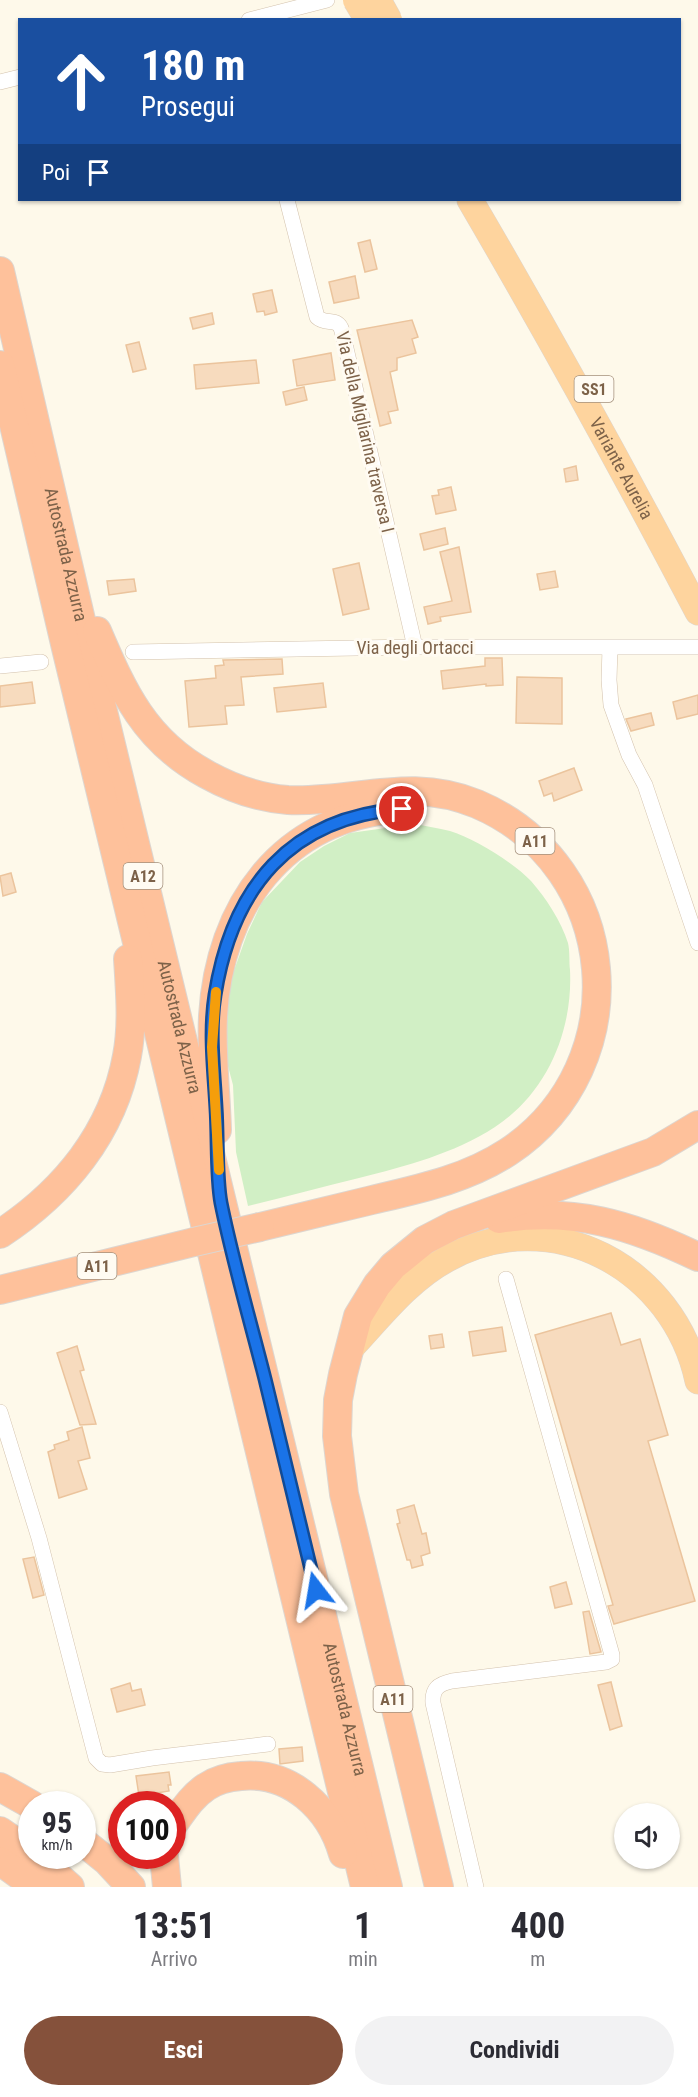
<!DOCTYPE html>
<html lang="it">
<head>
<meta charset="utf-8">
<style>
	body { margin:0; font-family:"Roboto Condensed",sans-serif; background:#f2f2f3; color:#2b2b33; height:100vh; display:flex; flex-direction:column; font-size:22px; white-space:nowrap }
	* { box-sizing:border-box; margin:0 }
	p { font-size:20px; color:#7c7c81 }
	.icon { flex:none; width:33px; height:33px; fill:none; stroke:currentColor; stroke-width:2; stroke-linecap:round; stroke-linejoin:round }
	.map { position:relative; height:1887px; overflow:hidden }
	.sheet { display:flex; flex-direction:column; background:#fff; flex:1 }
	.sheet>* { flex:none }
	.top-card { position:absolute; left:18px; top:18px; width:663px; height:183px; border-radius:0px; box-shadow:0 2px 4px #0004; background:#1a4fa0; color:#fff; overflow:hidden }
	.tools { position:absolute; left:614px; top:1803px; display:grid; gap:12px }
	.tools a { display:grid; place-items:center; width:66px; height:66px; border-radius:50%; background:#fff; box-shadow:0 2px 4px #0004; font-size:30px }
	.speed { position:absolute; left:18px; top:1791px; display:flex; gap:12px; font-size:30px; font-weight:700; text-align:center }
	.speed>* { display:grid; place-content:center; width:78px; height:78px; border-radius:50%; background:#fff; box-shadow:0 2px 4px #0004; line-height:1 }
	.speed small { font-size:15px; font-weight:400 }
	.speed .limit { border:9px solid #d22; background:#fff; color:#111 }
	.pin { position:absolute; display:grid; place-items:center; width:51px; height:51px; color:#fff; margin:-26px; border:3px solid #fff; border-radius:50%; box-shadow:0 2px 6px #0007 }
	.me { position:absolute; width:66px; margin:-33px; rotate:346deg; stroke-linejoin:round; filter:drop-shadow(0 0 4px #0008) }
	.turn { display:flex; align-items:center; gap:21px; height:126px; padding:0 24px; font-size:27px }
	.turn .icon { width:78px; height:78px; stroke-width:2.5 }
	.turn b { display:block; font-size:42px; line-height:51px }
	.then { display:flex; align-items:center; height:57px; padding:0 24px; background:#0003; gap:12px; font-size:22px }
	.eta { display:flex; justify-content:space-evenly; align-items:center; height:102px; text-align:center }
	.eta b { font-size:36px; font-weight:700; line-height:42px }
	.action { display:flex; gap:12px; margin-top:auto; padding:12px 24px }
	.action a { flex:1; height:69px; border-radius:36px; background:#85513b; color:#fff; font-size:24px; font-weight:700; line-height:69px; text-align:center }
	.action a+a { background:#f2f2f3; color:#2b2b33 }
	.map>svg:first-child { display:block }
	.green { fill:#d1efc5 }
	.building { fill:#f7dbbe; stroke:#ebc49d; stroke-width:1.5 }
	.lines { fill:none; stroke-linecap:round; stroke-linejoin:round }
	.minor-casing { stroke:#d3c2ad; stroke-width:16 }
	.trunk-casing { stroke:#ddd6d0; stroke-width:27 }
	.motorway-casing { stroke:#ddd6d0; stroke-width:30 }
	.minor { stroke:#fff; stroke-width:15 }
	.trunk { stroke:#fed49e; stroke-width:26 }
	.motorway { stroke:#fec19b; stroke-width:28 }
	.trunk-bridge-casing { stroke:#ddd6d0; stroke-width:27; stroke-linecap:butt }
	.motorway-bridge-casing { stroke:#ddd6d0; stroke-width:30; stroke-linecap:butt }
	.trunk-bridge { stroke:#fed49e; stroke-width:26 }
	.motorway-bridge { stroke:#fec19b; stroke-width:28 }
	.route-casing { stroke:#114b97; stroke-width:15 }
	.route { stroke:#1a73e8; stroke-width:10 }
	.slow { stroke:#f59e0b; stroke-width:10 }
	.labels { text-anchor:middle; stroke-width:6; stroke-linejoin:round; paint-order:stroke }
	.shield { fill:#fffbf2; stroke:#a4907c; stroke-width:1.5 }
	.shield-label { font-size:16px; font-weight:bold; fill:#7d6249 }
	.street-label { font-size:18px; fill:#7d6249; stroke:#fffbf2 }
</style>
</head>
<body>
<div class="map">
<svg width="698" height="1887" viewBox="0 0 698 1887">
	<rect width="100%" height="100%" fill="#fef9ea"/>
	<path class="green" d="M414,824C426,826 438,828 450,831C474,838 514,863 531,881C546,898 561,921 568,943C570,951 569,962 570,970C573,1031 547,1093 495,1127C453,1154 406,1166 359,1178C322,1187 285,1197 248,1206L236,1152L233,1085L225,1055L223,1029L231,979L247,934L262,902L300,862L324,846L350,833Z"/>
	<g class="building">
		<polygon points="370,240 377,269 365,272 358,243"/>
		<polygon points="355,276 359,298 334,303 329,282"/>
		<polygon points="272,290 277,312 265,315 264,311 257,312 253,294"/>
		<polygon points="212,313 214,324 193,329 190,318"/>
		<polygon points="412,320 418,337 412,339 416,353 397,358 397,370 390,372 398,410 388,412 391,423 380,426 357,330"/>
		<polygon points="139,342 146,369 133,372 126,345"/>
		<polygon points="331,353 335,380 297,386 293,360"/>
		<polygon points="256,360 259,383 196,389 194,365"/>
		<polygon points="304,387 307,400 286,405 283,392"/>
		<polygon points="576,466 578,480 566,482 564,469"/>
		<polygon points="451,487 456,510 436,514 432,496 439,495 438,490"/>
		<polygon points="445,528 448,544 424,550 420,534"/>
		<polygon points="459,547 471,612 440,617 441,621 428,624 424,607 452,601 440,552"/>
		<polygon points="359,563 369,609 343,615 333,569"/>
		<polygon points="555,571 558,587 540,590 537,574"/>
		<polygon points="134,579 136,591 109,595 107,581"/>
		<polygon points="485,658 502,658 503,685 486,686 486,684 443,689 441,671 485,666"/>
		<polygon points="282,659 283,674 241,677 244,705 225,706 227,724 189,727 185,681 216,678 215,666 224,665 223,660"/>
		<polygon points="517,677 562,678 562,724 516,723"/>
		<polygon points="32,682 35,703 0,707 0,686"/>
		<polygon points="323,683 326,707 277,712 274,688"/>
		<polygon points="698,695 698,714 677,719 673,702"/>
		<polygon points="651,713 654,725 631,731 626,719"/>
		<polygon points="574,768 582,790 554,801 552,793 544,796 539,781"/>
		<polygon points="11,873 16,892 3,896 0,876"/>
		<polygon points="611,1313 621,1345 640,1339 668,1435 648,1441 695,1601 614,1624 608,1606 613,1605 535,1335"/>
		<polygon points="502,1327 506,1351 473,1356 469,1332"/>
		<polygon points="442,1334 444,1347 431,1349 429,1336"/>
		<polygon points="77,1346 84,1370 80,1371 96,1424 80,1425 57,1353"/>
		<polygon points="82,1427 90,1458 78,1461 87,1489 59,1498 48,1452 55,1449 54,1445 69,1440 67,1432"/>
		<polygon points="414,1505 422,1534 426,1533 430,1553 421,1556 423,1565 412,1568 410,1560 407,1560 397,1524 400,1523 397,1510"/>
		<polygon points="34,1557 44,1595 33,1598 23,1559"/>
		<polygon points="566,1582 572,1604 555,1608 550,1587"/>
		<polygon points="589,1611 601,1652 590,1654 583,1612"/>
		<polygon points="611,1682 622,1726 610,1730 598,1685"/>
		<polygon points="130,1683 132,1691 141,1689 145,1705 117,1712 111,1689"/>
		<polygon points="302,1747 303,1761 280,1764 279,1749"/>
		<polygon points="169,1772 171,1785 168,1785 169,1791 139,1796 136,1776"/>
	</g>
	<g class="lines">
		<g class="minor-casing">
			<g id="minor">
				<polyline points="249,20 327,0"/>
				<polyline points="0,82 20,77"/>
				<path d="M287,200L317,317C326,326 338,316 342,331L415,647"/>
				<polyline points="610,648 609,680 611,705 629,755 645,785 698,943"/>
				<polyline points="133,652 415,647 698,647"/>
				<polyline points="0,666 41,662"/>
				<polyline points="0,1412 39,1538 96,1758 102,1764 110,1765 152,1758 268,1744"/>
				<path d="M476,1887L433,1703C432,1689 438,1684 452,1681L606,1662L612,1659V1655L506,1279"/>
			</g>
		</g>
		<g class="trunk-casing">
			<g id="trunk">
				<path id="s1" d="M470,200C549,335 625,473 698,612"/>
				<path d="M350,1349C380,1317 408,1280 447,1259C552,1201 674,1268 698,1381"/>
			</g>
		</g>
		<g class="motorway-casing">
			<g id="motorway">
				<path id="s2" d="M0,271L84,633L388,1887"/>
				<polyline points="0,365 66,648 365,1887"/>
				<path d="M97,631C123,692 145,741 206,774C231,788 260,798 288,800C355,803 410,776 477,804C622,866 639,1065 508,1152C467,1179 419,1189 372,1200C335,1209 297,1218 260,1227"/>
				<path d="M217,1130C216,1092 211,1054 213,1016C219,907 282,818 396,809"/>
				<path d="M499,1219C573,1207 632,1225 698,1257"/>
				<path d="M0,1234C64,1192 113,1133 127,1056C133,1025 130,991 128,959"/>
				<polyline points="0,1290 194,1242"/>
				<polyline points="0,1787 32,1805"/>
				<path d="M172,1826C183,1811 191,1797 206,1787C216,1780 228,1777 241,1776C290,1771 330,1808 343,1854"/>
				<polyline points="0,1831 32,1853"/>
				<polyline points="82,1841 107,1861 131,1887"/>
				<polyline points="35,1856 70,1887"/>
				<polyline points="164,1856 167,1887"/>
				<polyline points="0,1861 36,1887"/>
				<polyline points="439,1887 344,1494 337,1436 338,1400 343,1374 358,1316 377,1285 393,1266 425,1240 454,1225 653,1152 698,1125"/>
			</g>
		</g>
		<use href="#minor" class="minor"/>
		<use href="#trunk" class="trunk"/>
		<use href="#motorway" class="motorway"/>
		<g class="trunk-bridge-casing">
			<g id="trunk-bridge">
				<polyline points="356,0 368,20"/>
				<polyline points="378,0 389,20"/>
			</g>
		</g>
		<g class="motorway-bridge-casing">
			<polyline id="motorway-bridge" points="194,1242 260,1227"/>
		</g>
		<use href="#trunk-bridge" class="trunk-bridge"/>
		<use href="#motorway-bridge" class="motorway-bridge"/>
	</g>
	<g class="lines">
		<g class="route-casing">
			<path id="route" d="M316,1590C299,1519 282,1449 265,1379C250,1320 233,1262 221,1203C216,1176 218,1137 216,1108C214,1071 209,1032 215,995C232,888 290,817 402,809"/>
		</g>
		<use href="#route" class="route"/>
		<polyline class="slow" points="216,992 212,1047 219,1170"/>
	</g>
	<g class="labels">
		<g class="shield">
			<rect x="574.5" y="376" width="39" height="26" rx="4.5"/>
			<rect x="515.5" y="828" width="39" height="26" rx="4.5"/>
			<rect x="123.5" y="863" width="39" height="26" rx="4.5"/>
			<rect x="77.5" y="1253" width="39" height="26" rx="4.5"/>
			<rect x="373.5" y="1686" width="39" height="26" rx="4.5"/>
		</g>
		<g class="shield-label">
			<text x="594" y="395">SS1</text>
			<text x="535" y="847">A11</text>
			<text x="143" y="882">A12</text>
			<text x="97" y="1272">A11</text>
			<text x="393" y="1705">A11</text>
		</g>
		<g class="street-label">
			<text transform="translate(365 432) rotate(77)" y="6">Via della Migliarina traversa I</text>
			<text dy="6" stroke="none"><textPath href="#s1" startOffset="308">Variante Aurelia</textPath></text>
			<text dy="6" stroke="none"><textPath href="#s2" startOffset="291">Autostrada Azzurra</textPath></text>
			<text x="415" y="654">Via degli Ortacci</text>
			<text dy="6" stroke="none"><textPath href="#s2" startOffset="777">Autostrada Azzurra</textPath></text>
			<text dy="6" stroke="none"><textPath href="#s2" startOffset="1479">Autostrada Azzurra</textPath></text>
		</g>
	</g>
</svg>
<div class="tools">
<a><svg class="icon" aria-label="sound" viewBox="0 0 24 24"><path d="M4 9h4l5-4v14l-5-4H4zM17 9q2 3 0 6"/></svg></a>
</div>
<div class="speed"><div>95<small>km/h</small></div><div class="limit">100</div></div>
<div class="pin" style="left:402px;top:809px;background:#d93025"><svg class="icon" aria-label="arrive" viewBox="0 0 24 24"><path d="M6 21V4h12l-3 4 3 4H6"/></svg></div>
<svg class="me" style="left:316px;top:1590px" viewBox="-20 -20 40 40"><path d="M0-17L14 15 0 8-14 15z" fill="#1a73e8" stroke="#fff" stroke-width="4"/></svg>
<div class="top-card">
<div class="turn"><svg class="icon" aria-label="ahead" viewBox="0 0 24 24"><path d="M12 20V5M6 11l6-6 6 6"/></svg><div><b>180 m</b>Prosegui</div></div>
<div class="then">Poi<svg class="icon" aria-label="arrive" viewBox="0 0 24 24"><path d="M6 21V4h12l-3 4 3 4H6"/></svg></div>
</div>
</div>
<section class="sheet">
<div class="eta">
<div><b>13:51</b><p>Arrivo</p></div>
<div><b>1</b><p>min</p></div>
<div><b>400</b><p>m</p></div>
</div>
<div class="action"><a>Esci</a><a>Condividi</a></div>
</section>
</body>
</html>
